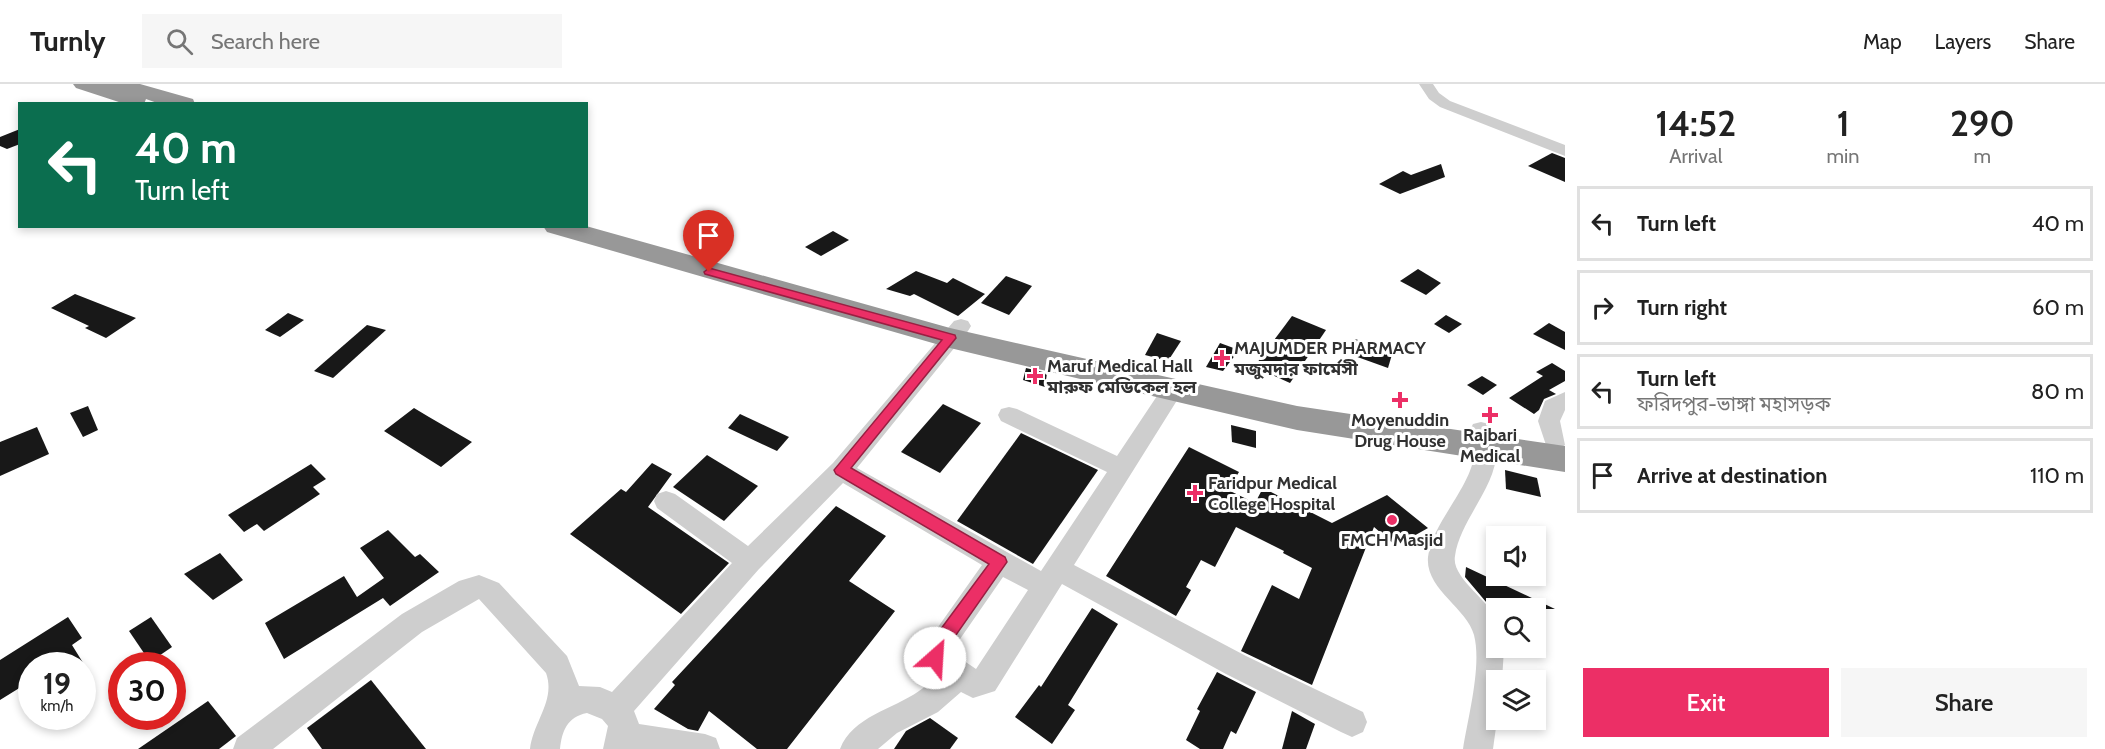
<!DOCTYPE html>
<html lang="en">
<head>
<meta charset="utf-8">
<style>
	body { margin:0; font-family:Cabin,"Noto Sans Bengali",sans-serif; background:#f6f6f6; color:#222; height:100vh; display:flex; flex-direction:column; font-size:22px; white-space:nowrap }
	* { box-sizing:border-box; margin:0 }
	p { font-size:20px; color:#767676 }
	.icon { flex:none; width:33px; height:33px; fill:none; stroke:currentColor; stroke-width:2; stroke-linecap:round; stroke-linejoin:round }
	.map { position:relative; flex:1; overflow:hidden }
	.sheet { display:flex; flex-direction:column; background:#fff; width:540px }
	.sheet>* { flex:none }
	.hud { position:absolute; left:18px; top:18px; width:570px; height:126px; border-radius:0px; box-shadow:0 3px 9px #0003; background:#0b6e4f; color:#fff; overflow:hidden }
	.tools { position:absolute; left:1486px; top:442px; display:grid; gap:12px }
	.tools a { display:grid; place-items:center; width:60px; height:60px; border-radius:0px; background:#fff; box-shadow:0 3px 9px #0003; font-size:30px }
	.speed { position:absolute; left:18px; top:568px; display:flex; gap:12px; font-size:30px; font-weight:700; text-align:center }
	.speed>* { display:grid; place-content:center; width:78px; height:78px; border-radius:50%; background:#fff; box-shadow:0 3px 9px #0003; line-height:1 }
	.speed small { font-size:15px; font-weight:400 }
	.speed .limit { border:9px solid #d22; background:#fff; color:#111 }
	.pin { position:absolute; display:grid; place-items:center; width:51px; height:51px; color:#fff; margin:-62px -26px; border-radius:50% 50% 50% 0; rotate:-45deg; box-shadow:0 0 6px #0007 }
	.pin .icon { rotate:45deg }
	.me { position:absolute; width:66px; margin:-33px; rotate:26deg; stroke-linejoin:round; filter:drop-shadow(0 0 4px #0008) }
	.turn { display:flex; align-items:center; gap:21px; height:126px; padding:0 18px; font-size:27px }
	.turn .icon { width:78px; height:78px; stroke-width:2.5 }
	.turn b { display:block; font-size:42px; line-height:51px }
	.eta { display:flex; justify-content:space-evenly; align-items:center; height:102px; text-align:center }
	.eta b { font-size:36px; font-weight:600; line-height:42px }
	.button { display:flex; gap:12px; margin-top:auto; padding:12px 18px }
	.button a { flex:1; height:69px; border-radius:0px; background:#ec2f66; color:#fff; font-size:24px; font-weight:600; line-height:69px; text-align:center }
	.button a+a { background:#f6f6f6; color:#222 }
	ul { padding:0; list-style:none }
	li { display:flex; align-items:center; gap:18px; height:75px; margin:0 12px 9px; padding:0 6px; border:3px solid #e0e0e0; border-radius:0px }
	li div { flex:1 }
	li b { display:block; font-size:22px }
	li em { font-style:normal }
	header { display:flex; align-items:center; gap:36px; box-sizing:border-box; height:84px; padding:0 30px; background:#fff; border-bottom:2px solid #e0e0e0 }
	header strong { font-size:28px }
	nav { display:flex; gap:33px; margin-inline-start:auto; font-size:21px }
	.search { width:420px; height:54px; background:#f6f6f6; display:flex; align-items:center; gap:15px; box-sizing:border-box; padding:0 21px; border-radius:0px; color:#767676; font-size:22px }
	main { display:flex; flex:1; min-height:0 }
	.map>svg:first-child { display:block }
	.building { fill:#181818 }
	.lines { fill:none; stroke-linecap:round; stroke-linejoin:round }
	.minor { fill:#cecece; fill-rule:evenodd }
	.highway { fill:#989898; fill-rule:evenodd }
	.route { fill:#ec2f66; stroke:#991f42; stroke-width:1.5 }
	.poi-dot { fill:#ec2f66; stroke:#fff; stroke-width:2 }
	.labels { text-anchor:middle; stroke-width:6; stroke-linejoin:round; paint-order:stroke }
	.poi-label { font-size:18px; font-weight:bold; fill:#313131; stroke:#fff; text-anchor:start }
</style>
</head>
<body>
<header>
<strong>Turnly</strong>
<div class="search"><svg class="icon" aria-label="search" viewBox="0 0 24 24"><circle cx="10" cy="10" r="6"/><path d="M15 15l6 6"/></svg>Search here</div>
<nav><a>Map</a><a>Layers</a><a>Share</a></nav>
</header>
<main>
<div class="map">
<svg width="1565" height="665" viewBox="0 0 1565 665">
	<rect width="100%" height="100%" fill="#fff"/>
	<g class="building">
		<polygon points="20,45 20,60 7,65 0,62 0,53"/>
		<polygon points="1552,69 1565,74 1565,98 1528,82"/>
		<polygon points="1441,80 1445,93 1400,110 1379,100 1403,87 1411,91"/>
		<polygon points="833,147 849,156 821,172 805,163"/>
		<polygon points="1418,185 1441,199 1426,211 1400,197"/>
		<polygon points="916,187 947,199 953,194 985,210 958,232 914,210 910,212 886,205"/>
		<polygon points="1006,192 1032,202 1009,231 981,219"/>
		<polygon points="75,210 136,234 106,254 85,244 89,242 51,224"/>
		<polygon points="288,229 304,236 280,253 265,246"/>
		<polygon points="1446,231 1462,240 1449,249 1434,240"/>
		<polygon points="1292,232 1326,246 1290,299 1254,283"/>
		<polygon points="1549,239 1565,248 1565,266 1533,250"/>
		<polygon points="367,241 386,246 333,294 314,287"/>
		<polygon points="1157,249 1181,257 1168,277 1145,271"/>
		<polygon points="1355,255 1393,267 1388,284 1349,270"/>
		<polygon points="1220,259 1239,266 1223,287 1206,283"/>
		<polygon points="1552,279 1565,287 1565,297 1549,306 1556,310 1544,315 1539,326 1534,330 1509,314 1543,292 1536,288"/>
		<polygon points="1026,284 1047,289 1045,303 1023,296"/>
		<polygon points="1482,292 1497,301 1483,311 1467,301"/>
		<polygon points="943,320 981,339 940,389 901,368"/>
		<polygon points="88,322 98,346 83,353 70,329"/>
		<polygon points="414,324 429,333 472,358 441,383 384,347"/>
		<polygon points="740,330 789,353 777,367 728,344"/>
		<polygon points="1231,341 1256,347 1256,364 1232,358"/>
		<polygon points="37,343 49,370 0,392 0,358"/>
		<polygon points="1021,349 1098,386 1033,480 957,437"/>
		<polygon points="1189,363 1239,388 1228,406 1255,419 1263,404 1332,439 1387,411 1428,444 1396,462 1374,443 1312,601 1241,567 1272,501 1299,515 1312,484 1283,469 1284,467 1236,443 1215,483 1201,476 1186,503 1191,506 1176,532 1106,492"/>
		<polygon points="707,371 758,402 724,437 673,403"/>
		<polygon points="652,379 672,390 648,423 729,479 681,530 570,450 621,405 626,408"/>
		<polygon points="311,380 326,395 313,403 320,410 264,447 257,440 244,448 228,431"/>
		<polygon points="1505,386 1537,394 1541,413 1506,405"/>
		<polygon points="836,422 886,452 849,497 895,527 787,665 757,665 709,627 698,647 688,645 654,625 675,601 672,598"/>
		<polygon points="388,446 415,473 420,470 439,488 390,522 383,514 284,575 265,539 344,492 357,513 384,494 360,464"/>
		<polygon points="220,469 243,496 213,516 184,490"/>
		<polygon points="1466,483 1555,525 1497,525 1497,531 1465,493"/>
		<polygon points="1092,524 1118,540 1068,621 1075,626 1052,660 1015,633 1039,601 1041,603"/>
		<polygon points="68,533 82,554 72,561 85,582 32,582 32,622 21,603 0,616 0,576"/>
		<polygon points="151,533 172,563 150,578 129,547"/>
		<polygon points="1217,588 1256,608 1236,650 1231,647 1223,665 1200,665 1186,656 1200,627 1197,625"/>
		<polygon points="371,596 426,665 322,665 307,644"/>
		<polygon points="208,617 236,652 219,665 138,665"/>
		<polygon points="1292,627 1315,640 1306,665 1282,665"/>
		<polygon points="930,634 958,654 950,665 894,665 906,647"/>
	</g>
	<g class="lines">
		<g class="minor">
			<polygon points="1419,0 1433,0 1439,9 1450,17 1565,61 1565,72 1440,23 1429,15"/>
			<path d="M961,235L968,237L971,242L968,247L857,384L1041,487L1107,388L1001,337L998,331L1001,325L1009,323L1017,325L1117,372L1165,300L1173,297L1181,300L1184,305L1181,310L1074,481L1246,572L1363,628L1367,638L1363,648L1352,653L1341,648L1226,590L1062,500L995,607L973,614L961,608L938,628L897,649L878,665H840C853,632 892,626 919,607C925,603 931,597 937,592L925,583L921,567L982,481L843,399L759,485L634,627L639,640L705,650L716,654L720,665H603L608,642L602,635L587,629C567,633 562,647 560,665H530C533,638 556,616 546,589L479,515L422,548L273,665H233L237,654L402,530L459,497L479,491L499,499L567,572L579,602L600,603L612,608L732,479L657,424L654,417L657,410L666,407L675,410L748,462L833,379L954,237ZM1003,493L1028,506L976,585L951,568Z"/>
			<polygon points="1565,308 1565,326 1560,337 1565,361 1555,367 1547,364 1538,337 1545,317"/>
			<path d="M1481,338L1489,340C1516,388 1461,427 1455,472C1451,494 1490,517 1497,536C1499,544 1497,556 1497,564H1504L1502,597H1497V636L1493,665H1463C1468,633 1482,582 1474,551C1467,524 1425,505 1428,473C1432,437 1475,401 1475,363C1475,358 1471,351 1470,346L1473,340Z"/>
		</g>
		<g class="highway">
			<polygon points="73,0 140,0 193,15 195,20 160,20 146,15 144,20 125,20 76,4"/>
			<polygon points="543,142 586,142 950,244 1131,285 1297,322 1565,362 1565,388 1297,346 1131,307 950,264 547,148"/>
		</g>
	</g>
	<polygon class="route" points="709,184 955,251 956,254 851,384 1005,473 1007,478 944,568 941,580 935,582 929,580 926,567 929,561 989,480 836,390 834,386 942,256 705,190 704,188"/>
	<g class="poi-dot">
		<path d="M1219 265h6v6h6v6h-6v6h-6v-6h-6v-6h6z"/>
		<path d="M1032 283h6v6h6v6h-6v6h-6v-6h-6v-6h6z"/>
		<path d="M1397 307h6v6h6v6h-6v6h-6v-6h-6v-6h6z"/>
		<path d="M1487 322h6v6h6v6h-6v6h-6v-6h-6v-6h6z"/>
		<path d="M1192 400h6v6h6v6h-6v6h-6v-6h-6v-6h6z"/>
		<circle cx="1392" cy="436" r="6"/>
	</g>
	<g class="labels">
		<g class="poi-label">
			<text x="1234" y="270">MAJUMDER PHARMACY<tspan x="1234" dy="21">মজুমদার ফার্মেসী</tspan></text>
			<text x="1047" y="288">Maruf Medical Hall<tspan x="1047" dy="21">মারুফ মেডিকেল হল</tspan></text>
			<text x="1400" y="342" text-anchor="middle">Moyenuddin<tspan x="1400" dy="21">Drug House</tspan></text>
			<text x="1490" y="357" text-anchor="middle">Rajbari<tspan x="1490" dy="21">Medical</tspan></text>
			<text x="1208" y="405">Faridpur Medical<tspan x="1208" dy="21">College Hospital</tspan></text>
			<text x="1392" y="462" text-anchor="middle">FMCH Masjid</text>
		</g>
	</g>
</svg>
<div class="tools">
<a><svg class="icon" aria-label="sound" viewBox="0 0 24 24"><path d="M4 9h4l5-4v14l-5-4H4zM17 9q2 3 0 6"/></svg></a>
<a><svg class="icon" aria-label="search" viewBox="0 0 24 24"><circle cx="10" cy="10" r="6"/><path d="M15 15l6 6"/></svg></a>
<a><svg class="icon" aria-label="layers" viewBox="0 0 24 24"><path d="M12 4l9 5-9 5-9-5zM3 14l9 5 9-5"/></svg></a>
</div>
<div class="speed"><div>19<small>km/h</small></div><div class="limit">30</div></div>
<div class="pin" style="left:709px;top:188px;background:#d93025"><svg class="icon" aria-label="arrive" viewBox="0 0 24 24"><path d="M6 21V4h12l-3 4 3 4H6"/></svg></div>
<svg class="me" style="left:935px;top:574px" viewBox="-20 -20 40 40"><circle r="19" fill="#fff"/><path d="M0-13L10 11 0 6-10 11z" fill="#ec2f66"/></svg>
<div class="hud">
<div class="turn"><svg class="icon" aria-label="left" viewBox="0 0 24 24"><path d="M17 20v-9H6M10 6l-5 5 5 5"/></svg><div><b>40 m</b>Turn left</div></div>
</div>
</div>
<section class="sheet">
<div class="eta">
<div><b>14:52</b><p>Arrival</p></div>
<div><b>1</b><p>min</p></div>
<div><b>290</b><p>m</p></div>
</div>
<ul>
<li><svg class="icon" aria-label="left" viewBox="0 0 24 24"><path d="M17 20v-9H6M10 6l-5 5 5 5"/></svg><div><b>Turn left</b></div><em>40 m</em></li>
<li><svg class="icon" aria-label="right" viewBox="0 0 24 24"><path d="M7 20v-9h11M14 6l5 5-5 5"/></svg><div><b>Turn right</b></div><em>60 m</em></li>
<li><svg class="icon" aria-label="left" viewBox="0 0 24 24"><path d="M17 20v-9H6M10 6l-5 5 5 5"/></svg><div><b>Turn left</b><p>ফরিদপুর-ভাঙ্গা মহাসড়ক</p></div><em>80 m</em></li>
<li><svg class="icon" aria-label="arrive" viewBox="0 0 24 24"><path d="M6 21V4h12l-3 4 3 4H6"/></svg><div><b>Arrive at destination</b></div><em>110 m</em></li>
</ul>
<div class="button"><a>Exit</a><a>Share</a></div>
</section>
</main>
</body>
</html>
